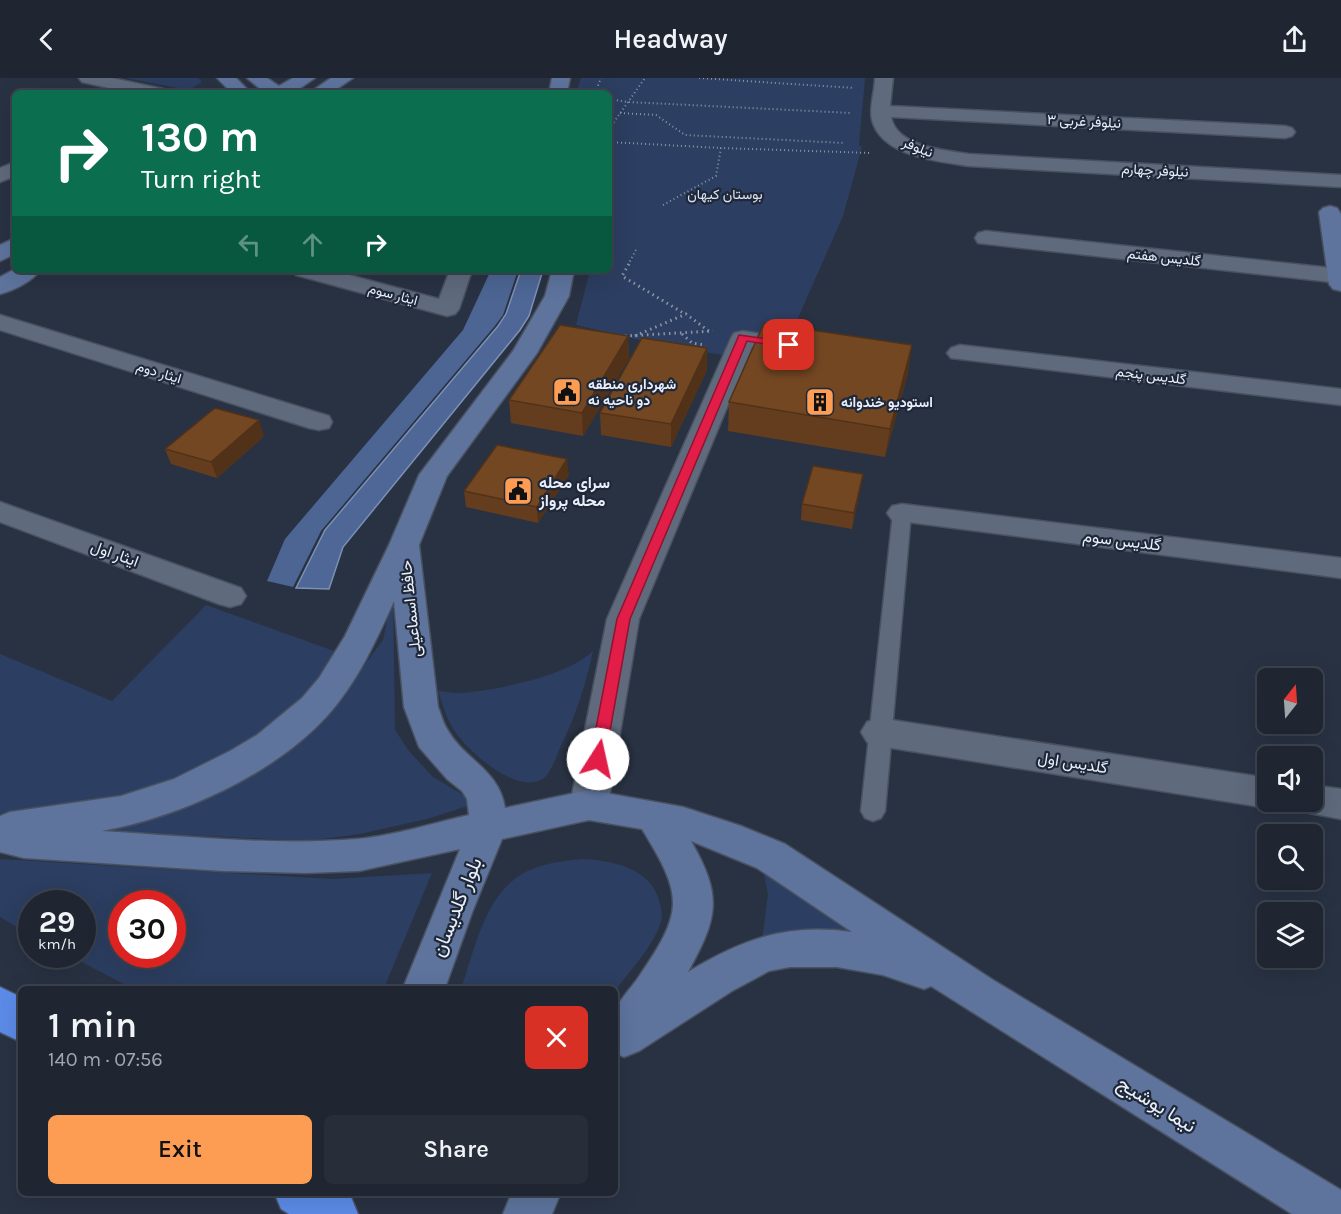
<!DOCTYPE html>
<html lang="en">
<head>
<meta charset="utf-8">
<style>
	body { margin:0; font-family:Karla,Vazirmatn,sans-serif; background:#272e3a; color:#f1f3f6; height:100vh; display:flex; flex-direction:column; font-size:22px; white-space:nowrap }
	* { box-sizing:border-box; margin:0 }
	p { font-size:20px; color:#a1a5ac }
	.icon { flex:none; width:33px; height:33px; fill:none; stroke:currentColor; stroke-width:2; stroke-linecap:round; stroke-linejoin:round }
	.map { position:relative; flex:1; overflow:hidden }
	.panel { position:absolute; left:18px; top:908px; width:600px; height:210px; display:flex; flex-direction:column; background:#1f2632; border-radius:9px; box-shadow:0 6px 24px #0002,0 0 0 2px #3c434d }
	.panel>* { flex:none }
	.top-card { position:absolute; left:12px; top:12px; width:600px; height:183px; border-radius:9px; box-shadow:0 6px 24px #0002,0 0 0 2px #3c434d; background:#0b6e4f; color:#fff; overflow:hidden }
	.needle { width:39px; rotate:17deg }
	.controls { position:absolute; left:1257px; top:590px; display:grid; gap:12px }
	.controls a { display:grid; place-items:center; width:66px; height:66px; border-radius:9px; background:#1f2632; box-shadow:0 6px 24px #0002,0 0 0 2px #3c434d; font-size:30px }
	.speed { position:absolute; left:18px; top:812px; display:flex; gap:12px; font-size:30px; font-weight:700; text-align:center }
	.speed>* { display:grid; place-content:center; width:78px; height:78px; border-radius:50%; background:#1f2632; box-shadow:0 6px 24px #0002,0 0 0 2px #3c434d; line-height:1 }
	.speed small { font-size:15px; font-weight:400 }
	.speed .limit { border:9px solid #d22; background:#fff; color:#111 }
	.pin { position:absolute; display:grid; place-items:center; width:51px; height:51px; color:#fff; margin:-26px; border-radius:12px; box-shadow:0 3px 9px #0006 }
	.me { position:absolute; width:66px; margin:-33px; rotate:10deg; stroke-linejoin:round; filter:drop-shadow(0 0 4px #0008) }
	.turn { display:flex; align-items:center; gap:21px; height:126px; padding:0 30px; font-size:27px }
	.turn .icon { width:78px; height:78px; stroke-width:2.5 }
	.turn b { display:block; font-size:42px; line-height:51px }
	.lanes { display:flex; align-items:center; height:57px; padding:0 30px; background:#0003; justify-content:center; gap:30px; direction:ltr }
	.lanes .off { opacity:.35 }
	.round { display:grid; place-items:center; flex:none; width:63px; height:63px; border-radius:9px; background:#272e3a }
	.headline { display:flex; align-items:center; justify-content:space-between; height:102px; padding:0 30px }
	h1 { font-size:36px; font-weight:600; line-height:45px }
	.button { display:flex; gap:12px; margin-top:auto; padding:12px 30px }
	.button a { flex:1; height:69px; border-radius:9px; background:#fc9d53; color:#111; font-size:24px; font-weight:600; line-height:69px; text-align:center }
	.button a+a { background:#272e3a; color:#f1f3f6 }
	header { display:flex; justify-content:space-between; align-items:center; height:78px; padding:0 30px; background:#1f2632; font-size:27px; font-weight:600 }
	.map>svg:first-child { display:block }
	.green { fill:#2c3e61; fill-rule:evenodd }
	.forest { fill:#4c6593 }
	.water { fill:#4e6796; stroke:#7c90b4; stroke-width:1.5 }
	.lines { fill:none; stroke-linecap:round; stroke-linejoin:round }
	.lane-casing { stroke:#495160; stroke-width:3 }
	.street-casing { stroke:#495160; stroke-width:3 }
	.secondary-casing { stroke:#495160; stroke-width:3 }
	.highway-casing { stroke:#495160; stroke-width:3 }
	.path-far1 { stroke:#8d95a3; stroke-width:2; stroke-dasharray:1 3; stroke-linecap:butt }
	.path { stroke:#8d95a3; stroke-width:3; stroke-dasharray:1.5 4; stroke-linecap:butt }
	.lane { fill:#5f6a7d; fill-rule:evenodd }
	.street { fill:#5f6a7d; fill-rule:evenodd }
	.secondary { fill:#5e749d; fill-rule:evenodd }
	.highway { fill:#5c8be8; fill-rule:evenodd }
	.wall { fill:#643d1e }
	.shaded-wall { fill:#513218 }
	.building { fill:#744723; stroke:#513218; stroke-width:1.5 }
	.route { fill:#e11d48; stroke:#92132f; stroke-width:1.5 }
	.labels { text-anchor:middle; stroke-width:4.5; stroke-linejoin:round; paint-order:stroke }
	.far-street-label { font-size:14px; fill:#e9effb; stroke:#1f2838 }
	.far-park-label { font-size:14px; fill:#dbe3f2; stroke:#1f2838 }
	.far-poi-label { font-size:14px; font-weight:bold; fill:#e9effb; stroke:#1f2838; text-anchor:start }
	.poi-label { font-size:16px; font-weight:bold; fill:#e9effb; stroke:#1f2838; text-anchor:start }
	.street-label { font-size:16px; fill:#e9effb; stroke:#1f2838 }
	.near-street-label { font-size:20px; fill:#e9effb; stroke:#1f2838 }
</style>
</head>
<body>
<header><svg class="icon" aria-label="back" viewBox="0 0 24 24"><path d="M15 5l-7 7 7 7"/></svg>Headway<svg class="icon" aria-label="share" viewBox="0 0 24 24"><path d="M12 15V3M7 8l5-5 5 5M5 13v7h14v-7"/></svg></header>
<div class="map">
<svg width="1341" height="1136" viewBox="0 0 1341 1136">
	<rect width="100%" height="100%" fill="#293243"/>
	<g class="green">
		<polygon points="125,0 198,0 202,4 189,12"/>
		<polygon points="581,0 865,0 859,67 862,69 843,138 794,249 782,254 741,254 729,278 661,267 576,247 590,192 609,192 609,15 576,15"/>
		<polygon points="393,514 395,652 409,673 433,699 477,725 427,741 360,756 307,763 46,750 111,744 350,606 383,562"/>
		<polygon points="206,527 334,573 314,607 266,653 171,710 43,734 0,736 0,576 112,623"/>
		<path d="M593,573C586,607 575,640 559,672C556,680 552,690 547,697C523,723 469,674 456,655C447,642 443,628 438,613C448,614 460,616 471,614C505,610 568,597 593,573Z"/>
		<path d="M0,781L332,801L432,795L384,910H131L67,876H82V825H32L31,857L0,839ZM122,825H172V876H122Z"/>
		<path d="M582,781C611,782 653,790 660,826C661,832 663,838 661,844C652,870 631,891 615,913V910H461C474,875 483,824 516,800C533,787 560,783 582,781Z"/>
		<polygon points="764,796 866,856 762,863 768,816"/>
	</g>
	<polygon class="forest" points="491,192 518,192 503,237 494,249 321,453 293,509 267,503 285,461 463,252"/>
	<polygon class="water" points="521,192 543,192 529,238 520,252 343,469 329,511 296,510 325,452 498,248 506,236"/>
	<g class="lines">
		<g class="lane-casing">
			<polygon id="lane" points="902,429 909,431 911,435 885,733 881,740 873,743 865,740 861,733 893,435 895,431"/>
		</g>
		<g class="street-casing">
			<g id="street">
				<polygon points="79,0 112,0 163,11 166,15 132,15 82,4"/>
				<path d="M875,0H893L890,28L1285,48L1292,50L1295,54L1292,58L1285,60L891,39C897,69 944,72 969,76L1341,97V109L969,88C938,83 882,79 872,42C869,29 875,13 875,0Z"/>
				<polygon points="15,84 15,98 0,104 0,90"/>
				<polygon points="986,153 1341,191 1341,205 978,165 975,160 978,155"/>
				<polygon points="293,192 330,192 439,221 450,192 472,192 459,231 455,236 447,238 296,197"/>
				<polygon points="0,237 329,338 332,344 329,350 319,352 309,350 0,252"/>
				<polygon points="743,253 801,262 810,264 813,269 810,274 801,276 752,269 639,541 608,727 602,738 589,742 576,738 570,727 607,541 731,260 734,255"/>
				<polygon points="960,267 1341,311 1341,327 951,280 947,275 951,270"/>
				<polygon points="0,424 241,510 246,518 241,526 230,529 219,526 0,444"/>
				<polygon points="902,426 1341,480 1341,500 892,442 887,435 892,428"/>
				<polygon points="879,640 1268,700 1268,723 1282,723 1268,730 879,668 867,664 861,654 867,644"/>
				<polygon points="1312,707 1341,711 1341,741 1299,733 1294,723 1312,723"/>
			</g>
		</g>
		<g class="secondary-casing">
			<g id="secondary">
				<polygon points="217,0 236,0 251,15 232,15"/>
				<polygon points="247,0 267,0 279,8 293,0 315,0 293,15 265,15"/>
				<polygon points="331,0 353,0 331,15 309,15"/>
				<polygon points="552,0 570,0 567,15 549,15"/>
				<polygon points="1330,128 1337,130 1341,136 1341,213 1333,211 1329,206 1319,134 1323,130"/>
				<polygon points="15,160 15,176 0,183 0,167"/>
				<path d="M15,191L40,192C33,203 13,213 0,216V199Z"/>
				<path d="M552,192H574L569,218L537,275L447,398L419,467L438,629C441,636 443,645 447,651C464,682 499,691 505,730L589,712L683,729L741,748L785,766L993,902L1341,1112V1136H1292L931,908L924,911L883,897L837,889H790L769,893L732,913L639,973L624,979L615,975C615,962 612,946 615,934C618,923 632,909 638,900C684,833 684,819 642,751L589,742L502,761L473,832L445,910H403L460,771L359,793L306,795L223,793L24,780L0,774V738L10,734L121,718L174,701L230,673L257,657L302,620L319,600L345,558L389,467L419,397L513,273L545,218ZM394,523L404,629L419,669L447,701L462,713L467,721L469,737C433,745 393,758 357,761C273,768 186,758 102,753C180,739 273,697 327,638C357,605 376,563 394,523ZM691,763L757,790L852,854C787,845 743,861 688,894C718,839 723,819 691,763Z"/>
				<polygon points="512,1114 561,1114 552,1136 503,1136"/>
			</g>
		</g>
		<g class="highway-casing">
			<g id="highway">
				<polygon points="0,909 21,919 21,964 0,954"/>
				<polygon points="274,1114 344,1114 351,1119 358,1136 289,1136 281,1131"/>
			</g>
		</g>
		<g class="path-far1">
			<polyline points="699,0 854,10"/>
			<polyline points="595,15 601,0"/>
			<polyline points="609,21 628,24 852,35"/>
			<polyline points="620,35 656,37 685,57 845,65"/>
			<polyline points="609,51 645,0"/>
			<polyline points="609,64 721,70"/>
			<polyline points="663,127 716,98 721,70 871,75"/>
			<polyline points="628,187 637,170"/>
		</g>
		<g class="path">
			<polyline points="629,186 622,198 685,236"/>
			<polyline points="682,256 692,265 706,267"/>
			<polyline points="625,258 713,253"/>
			<polyline points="635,258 686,236 710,254"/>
		</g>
		<use href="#lane" class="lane"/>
		<use href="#street" class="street"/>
		<use href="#secondary" class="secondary"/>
		<use href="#highway" class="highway"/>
	</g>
	<g class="wall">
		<polygon points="628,258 629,280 583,358 511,345 509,322"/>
		<polygon points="707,270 707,292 671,369 601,357 600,335"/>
		<polygon points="908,295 885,379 728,353 729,324"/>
		<polygon points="264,358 217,400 171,386 165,371"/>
		<polygon points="569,397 538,445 466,429 464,413"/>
		<polygon points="860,412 852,451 801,442 802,426"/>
	</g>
	<g class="shaded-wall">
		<polygon points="628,258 629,280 583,358 582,335"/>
		<polygon points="912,267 908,295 885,379 890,351"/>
		<polygon points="707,270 707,292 671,369 671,346"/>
		<polygon points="259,342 264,358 217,400 211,384"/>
		<polygon points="567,381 569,397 538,445 537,429"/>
		<polygon points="863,396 860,412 852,451 854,435"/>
	</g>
	<g class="building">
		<polygon points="764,245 912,267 890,351 729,324"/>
		<polygon points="560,247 628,258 582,335 509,322"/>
		<polygon points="642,260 707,270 671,346 600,335"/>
		<polygon points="215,330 259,342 211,384 165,371"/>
		<polygon points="497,367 567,381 537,429 464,413"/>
		<polygon points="813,388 863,396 854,435 802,426"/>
	</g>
	<polygon class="route" points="739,257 789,264 794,267 789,270 747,263 630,541 605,681 603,685 593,685 590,681 617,541"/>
	<defs>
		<g id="civic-square" transform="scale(1.5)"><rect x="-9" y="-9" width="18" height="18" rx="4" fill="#fc9d53" stroke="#1f2838"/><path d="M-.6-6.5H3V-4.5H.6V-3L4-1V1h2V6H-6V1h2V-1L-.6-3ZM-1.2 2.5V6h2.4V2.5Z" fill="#111"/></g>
		<g id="building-square" transform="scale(1.5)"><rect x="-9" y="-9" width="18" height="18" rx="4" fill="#fc9d53" stroke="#1f2838"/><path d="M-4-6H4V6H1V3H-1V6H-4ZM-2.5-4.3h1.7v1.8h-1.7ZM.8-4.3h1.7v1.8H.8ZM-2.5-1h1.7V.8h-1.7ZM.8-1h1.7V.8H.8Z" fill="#111"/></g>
	</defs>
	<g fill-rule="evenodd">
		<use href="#civic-square" x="567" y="314"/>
		<use href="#building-square" x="820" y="324"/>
		<use href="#civic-square" x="518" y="413"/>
	</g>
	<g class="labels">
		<g class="far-street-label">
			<text transform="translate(1084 43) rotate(3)" y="5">نیلوفر غربی ۳</text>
			<text transform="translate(918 69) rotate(22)" y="5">نیلوفر</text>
			<text transform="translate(1155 92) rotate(3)" y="5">نیلوفر چهارم</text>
			<text transform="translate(1164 179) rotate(6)" y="5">گلدیس هفتم</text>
			<text transform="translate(393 216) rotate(15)" y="5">ایثار سوم</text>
			<text transform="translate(159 294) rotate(17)" y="5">ایثار دوم</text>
			<text transform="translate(1151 297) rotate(7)" y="5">گلدیس پنجم</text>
		</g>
		<g class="far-park-label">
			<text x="725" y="121">بوستان کیهان</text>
		</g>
		<g class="far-poi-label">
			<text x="588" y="311">شهرداری منطقه<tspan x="588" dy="16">دو ناحیه نه</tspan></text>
			<text x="841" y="329">استودیو خندوانه</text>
		</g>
		<g class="poi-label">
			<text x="539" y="410">سرای محله<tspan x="539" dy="18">محله پرواز</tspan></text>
		</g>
		<g class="street-label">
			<text transform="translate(1122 462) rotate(7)" y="6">گلدیس سوم</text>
			<text transform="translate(115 475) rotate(20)" y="6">ایثار اول</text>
			<text transform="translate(410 531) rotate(-96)" y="6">حافظ اسماعیلی</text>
			<text transform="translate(1073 684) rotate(9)" y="6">گلدیس اول</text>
		</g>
		<g class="near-street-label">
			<text transform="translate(456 829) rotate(-68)" y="7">بلوار گلدیسان</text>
			<text transform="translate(1157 1026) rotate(32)" y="7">نیما یوشیج</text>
		</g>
	</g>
</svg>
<div class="controls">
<a><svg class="needle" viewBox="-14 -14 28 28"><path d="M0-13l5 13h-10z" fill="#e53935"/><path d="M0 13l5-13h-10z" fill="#a1a5ac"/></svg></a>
<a><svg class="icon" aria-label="sound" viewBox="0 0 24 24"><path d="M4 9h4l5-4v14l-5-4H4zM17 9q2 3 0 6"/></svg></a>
<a><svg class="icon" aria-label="search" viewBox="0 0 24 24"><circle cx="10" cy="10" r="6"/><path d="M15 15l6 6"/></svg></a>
<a><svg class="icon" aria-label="layers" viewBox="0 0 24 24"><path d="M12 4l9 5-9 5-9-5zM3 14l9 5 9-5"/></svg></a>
</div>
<div class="speed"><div>29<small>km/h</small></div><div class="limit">30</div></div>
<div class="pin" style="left:789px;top:267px;background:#d93025"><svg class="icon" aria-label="arrive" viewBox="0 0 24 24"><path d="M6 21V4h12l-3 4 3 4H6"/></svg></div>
<svg class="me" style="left:598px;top:681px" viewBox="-20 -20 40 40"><circle r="19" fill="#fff"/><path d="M0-13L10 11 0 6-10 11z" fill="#e11d48"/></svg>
<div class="top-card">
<div class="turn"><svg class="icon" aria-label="right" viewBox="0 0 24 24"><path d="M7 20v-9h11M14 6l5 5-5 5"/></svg><div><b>130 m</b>Turn right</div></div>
<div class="lanes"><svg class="icon off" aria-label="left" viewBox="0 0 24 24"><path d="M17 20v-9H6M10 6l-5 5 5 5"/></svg><svg class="icon off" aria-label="ahead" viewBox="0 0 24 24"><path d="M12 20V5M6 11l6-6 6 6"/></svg><svg class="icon" aria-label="right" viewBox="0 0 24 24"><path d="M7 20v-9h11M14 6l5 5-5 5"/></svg></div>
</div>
<section class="panel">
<div class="headline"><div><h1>1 min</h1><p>140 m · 07:56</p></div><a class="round" style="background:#d93025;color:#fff"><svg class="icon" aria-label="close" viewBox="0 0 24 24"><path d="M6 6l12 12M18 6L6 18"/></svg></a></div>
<div class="button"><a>Exit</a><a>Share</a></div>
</section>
</div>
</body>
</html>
